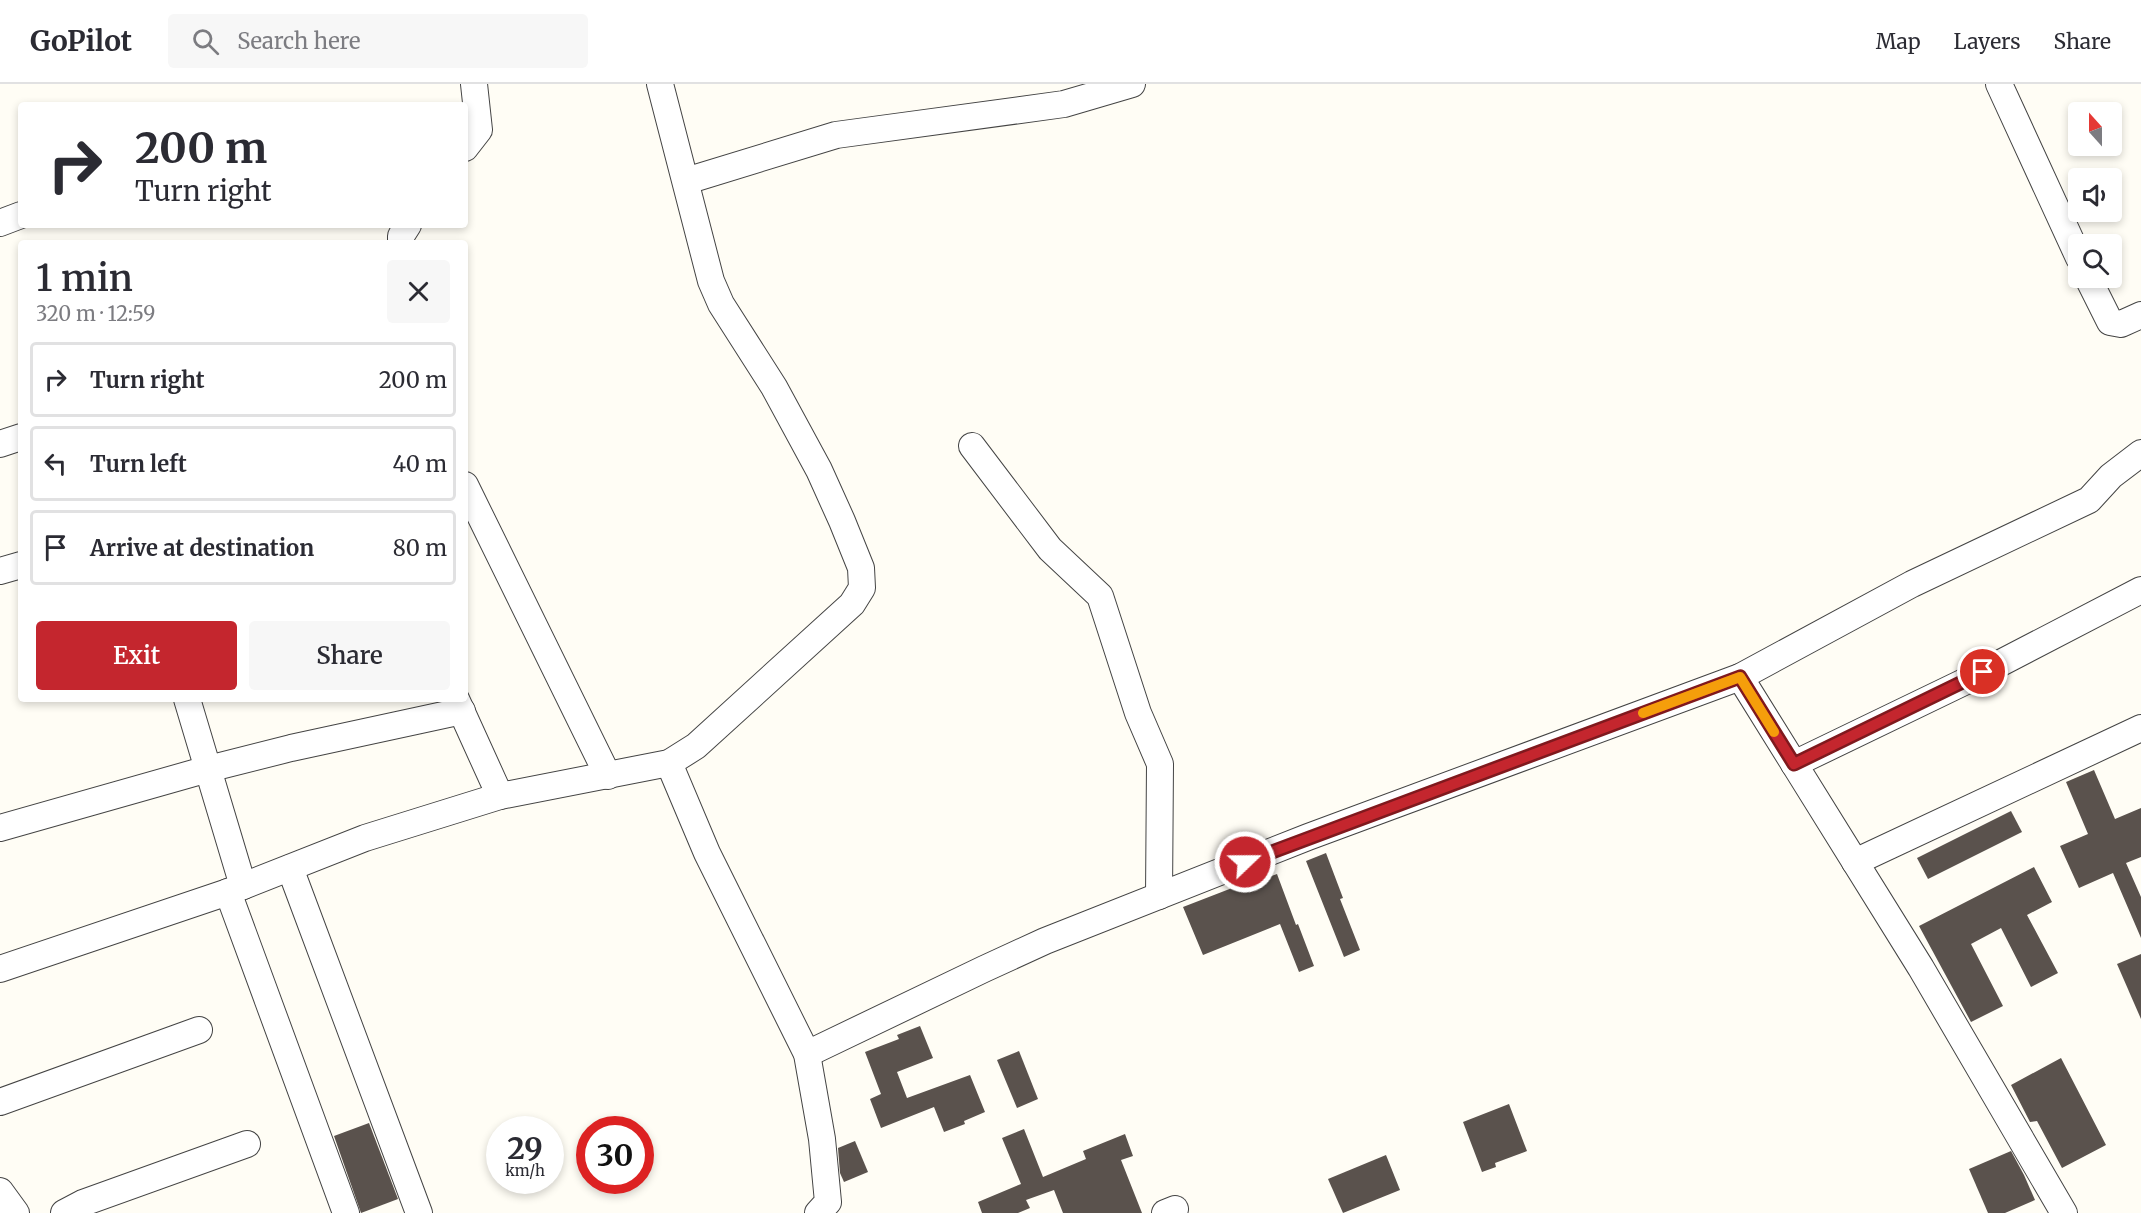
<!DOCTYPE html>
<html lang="en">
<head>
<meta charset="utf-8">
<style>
	body { margin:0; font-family:Merriweather,serif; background:#f7f7f7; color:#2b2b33; height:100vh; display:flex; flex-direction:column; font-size:22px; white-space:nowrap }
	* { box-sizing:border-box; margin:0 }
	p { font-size:20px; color:#7c7c81 }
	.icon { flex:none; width:33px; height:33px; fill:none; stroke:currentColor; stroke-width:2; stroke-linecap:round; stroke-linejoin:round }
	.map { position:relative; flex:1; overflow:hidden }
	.drawer { position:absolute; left:18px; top:156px; width:450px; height:462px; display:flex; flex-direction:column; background:#fff; border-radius:6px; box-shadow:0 3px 9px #0003 }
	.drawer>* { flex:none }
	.top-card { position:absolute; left:18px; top:18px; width:450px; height:126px; border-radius:6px; box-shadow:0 3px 9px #0003; background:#fff; color:#2b2b33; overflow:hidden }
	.needle { width:39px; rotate:339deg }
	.buttons { position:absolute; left:2068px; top:18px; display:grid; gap:12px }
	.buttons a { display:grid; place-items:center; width:54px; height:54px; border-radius:6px; background:#fff; box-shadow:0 3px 9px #0003; font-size:30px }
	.speed { position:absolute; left:486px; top:1032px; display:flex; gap:12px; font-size:30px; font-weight:700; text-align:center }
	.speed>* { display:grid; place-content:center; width:78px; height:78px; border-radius:50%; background:#fff; box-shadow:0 3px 9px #0003; line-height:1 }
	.speed small { font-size:15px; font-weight:400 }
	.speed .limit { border:9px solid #d22; background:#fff; color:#111 }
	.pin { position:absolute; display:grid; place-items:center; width:51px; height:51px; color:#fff; margin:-26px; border:3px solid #fff; border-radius:50%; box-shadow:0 2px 6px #0007 }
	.me { position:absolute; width:66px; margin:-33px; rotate:68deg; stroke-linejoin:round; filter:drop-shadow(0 0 4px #0008) }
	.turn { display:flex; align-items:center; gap:21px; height:126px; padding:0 18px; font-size:27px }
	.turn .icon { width:78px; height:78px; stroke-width:2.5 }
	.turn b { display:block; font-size:42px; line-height:51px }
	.round { display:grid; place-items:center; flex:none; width:63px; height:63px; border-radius:6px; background:#f7f7f7 }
	.headline { display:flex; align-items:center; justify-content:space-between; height:102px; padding:0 18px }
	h1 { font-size:36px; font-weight:600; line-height:45px }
	.cta { display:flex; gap:12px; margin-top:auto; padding:12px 18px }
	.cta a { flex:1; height:69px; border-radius:6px; background:#c4262e; color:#fff; font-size:24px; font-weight:600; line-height:69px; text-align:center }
	.cta a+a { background:#f7f7f7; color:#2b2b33 }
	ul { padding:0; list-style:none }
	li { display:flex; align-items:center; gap:18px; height:75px; margin:0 12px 9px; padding:0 6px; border:3px solid #e1e1e2; border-radius:6px }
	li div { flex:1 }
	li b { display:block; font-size:22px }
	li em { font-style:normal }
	header { display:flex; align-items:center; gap:36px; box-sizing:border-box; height:84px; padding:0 30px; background:#fff; border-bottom:2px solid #e1e1e2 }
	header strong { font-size:28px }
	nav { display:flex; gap:33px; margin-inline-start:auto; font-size:21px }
	.search { width:420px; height:54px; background:#f7f7f7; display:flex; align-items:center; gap:15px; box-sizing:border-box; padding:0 21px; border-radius:6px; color:#7c7c81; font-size:22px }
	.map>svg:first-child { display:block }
	.building { fill:#5a524d }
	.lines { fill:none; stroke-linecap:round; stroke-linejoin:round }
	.minor-casing { stroke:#444; stroke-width:28 }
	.minor { stroke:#fff; stroke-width:26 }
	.route-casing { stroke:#7f191e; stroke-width:15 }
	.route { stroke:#c4262e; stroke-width:10 }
	.slow { stroke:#f59e0b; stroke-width:10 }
</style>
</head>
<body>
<header>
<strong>GoPilot</strong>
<div class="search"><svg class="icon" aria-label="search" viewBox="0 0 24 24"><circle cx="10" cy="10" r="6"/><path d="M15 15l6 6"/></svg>Search here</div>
<nav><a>Map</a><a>Layers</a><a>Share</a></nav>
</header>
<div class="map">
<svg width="2141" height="1129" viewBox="0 0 2141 1129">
	<rect width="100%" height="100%" fill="#fffdf5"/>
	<g class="building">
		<polygon points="2094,686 2115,735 2141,724 2141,773 2126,779 2141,813 2141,854 2113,789 2079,804 2060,762 2088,750 2066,698"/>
		<polygon points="2011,727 2022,748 1928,795 1917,774"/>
		<polygon points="1326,769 1343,814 1340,815 1360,866 1344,873 1306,777"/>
		<polygon points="2034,783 2052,818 2027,831 2058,889 2031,903 2001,844 1971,860 2003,922 1971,938 1919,842"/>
		<polygon points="1277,790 1296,841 1298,840 1314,882 1299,888 1280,840 1203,871 1183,823 1245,799 1246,801"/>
		<polygon points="2141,870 2141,935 2117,880"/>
		<polygon points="920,942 933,974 897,988 907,1014 970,991 985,1028 964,1037 965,1040 944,1048 934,1023 881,1044 870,1015 881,1010 865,968 899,955 897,951"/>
		<polygon points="1019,967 1038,1015 1017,1024 997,976"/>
		<polygon points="2061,974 2106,1061 2062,1084 2037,1037 2030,1038 2011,1001"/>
		<polygon points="1509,1020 1527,1067 1495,1079 1496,1083 1482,1088 1463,1038"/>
		<polygon points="369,1039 398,1115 361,1129 334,1052"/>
		<polygon points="1024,1045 1043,1093 1086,1075 1083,1067 1125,1050 1133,1072 1121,1076 1142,1129 1063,1129 1054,1106 1026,1116 1030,1124 1018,1129 982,1129 978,1118 1021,1100 1002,1054"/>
		<polygon points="855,1057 868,1088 844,1098 840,1089 838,1064"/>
		<polygon points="2011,1067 2024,1091 2035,1116 2005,1129 1988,1129 1969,1085"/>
		<polygon points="1386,1071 1400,1106 1343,1129 1328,1095"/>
	</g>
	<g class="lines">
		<g class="minor-casing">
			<g id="minor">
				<polyline points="1999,0 2079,174"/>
				<polyline points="465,64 479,46 474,0"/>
				<polyline points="686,97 836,51 1064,20 1132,0"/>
				<polyline points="0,139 21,131"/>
				<polyline points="401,159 401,152 408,141"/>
				<polyline points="2088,194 2110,238 2121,240 2141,231"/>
				<polyline points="0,360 21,353"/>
				<polyline points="972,362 1050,465 1100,512 1138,629 1160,680 1159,812"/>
				<polyline points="465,401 608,692"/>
				<polyline points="0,487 21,481"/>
				<polyline points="1740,593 1921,884 2064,1129"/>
				<polyline points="187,615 243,802"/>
				<polyline points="456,615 500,712"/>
				<polyline points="669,679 707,769 807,970 822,1055 828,1118 818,1129"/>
				<polyline points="1794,680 1964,598 2141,506"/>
				<polyline points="0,744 208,685 291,664 462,627"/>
				<polyline points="1855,778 2141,644"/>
				<polyline points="290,784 419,1129"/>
				<polyline points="228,808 346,1129"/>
				<polyline points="0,885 228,808 365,754 500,712 669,679 696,662 852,520 862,504 861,484 842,437 819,386 774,303 721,220 711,197 660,0"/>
				<polyline points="807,970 984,885 1045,857 1308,753 1740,593 1912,500 2089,416 2111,392 2141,369"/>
				<polyline points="0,1018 199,946"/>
				<polyline points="0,1107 16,1129"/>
				<polyline points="64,1129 83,1119 247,1060"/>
				<polyline points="1165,1129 1175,1125"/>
			</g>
		</g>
		<use href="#minor" class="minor"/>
	</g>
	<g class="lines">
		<g class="route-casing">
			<polyline id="route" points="1245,778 1740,593 1794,680 1983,588"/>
		</g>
		<use href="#route" class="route"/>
		<polyline class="slow" points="1643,629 1740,593 1774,648"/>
	</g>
</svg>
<div class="buttons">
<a><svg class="needle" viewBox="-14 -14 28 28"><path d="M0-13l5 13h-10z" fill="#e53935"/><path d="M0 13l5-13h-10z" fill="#7c7c81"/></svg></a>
<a><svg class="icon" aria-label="sound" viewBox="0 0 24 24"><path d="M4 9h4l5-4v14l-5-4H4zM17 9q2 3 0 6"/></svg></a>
<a><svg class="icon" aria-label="search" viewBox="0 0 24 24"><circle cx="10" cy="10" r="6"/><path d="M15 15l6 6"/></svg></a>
</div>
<div class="speed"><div>29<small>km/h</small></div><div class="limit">30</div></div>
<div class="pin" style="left:1983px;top:588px;background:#d93025"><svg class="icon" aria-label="arrive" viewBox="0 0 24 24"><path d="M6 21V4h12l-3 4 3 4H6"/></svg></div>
<svg class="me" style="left:1245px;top:778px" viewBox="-20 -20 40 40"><circle r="17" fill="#c4262e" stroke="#fff" stroke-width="3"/><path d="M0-11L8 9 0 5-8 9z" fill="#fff"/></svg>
<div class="top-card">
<div class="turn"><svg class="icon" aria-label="right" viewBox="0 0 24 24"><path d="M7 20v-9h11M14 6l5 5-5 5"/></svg><div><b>200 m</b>Turn right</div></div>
</div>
<section class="drawer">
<div class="headline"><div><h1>1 min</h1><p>320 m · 12:59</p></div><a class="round"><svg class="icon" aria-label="close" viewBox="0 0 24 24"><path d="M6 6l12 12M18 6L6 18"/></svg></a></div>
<ul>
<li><svg class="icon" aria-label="right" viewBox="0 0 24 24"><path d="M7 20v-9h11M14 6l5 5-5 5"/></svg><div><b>Turn right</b></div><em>200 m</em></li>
<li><svg class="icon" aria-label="left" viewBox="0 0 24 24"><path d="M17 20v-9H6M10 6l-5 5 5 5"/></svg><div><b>Turn left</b></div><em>40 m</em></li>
<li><svg class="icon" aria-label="arrive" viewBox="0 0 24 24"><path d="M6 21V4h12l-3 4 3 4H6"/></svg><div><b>Arrive at destination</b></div><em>80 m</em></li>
</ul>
<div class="cta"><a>Exit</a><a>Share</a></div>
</section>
</div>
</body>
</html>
